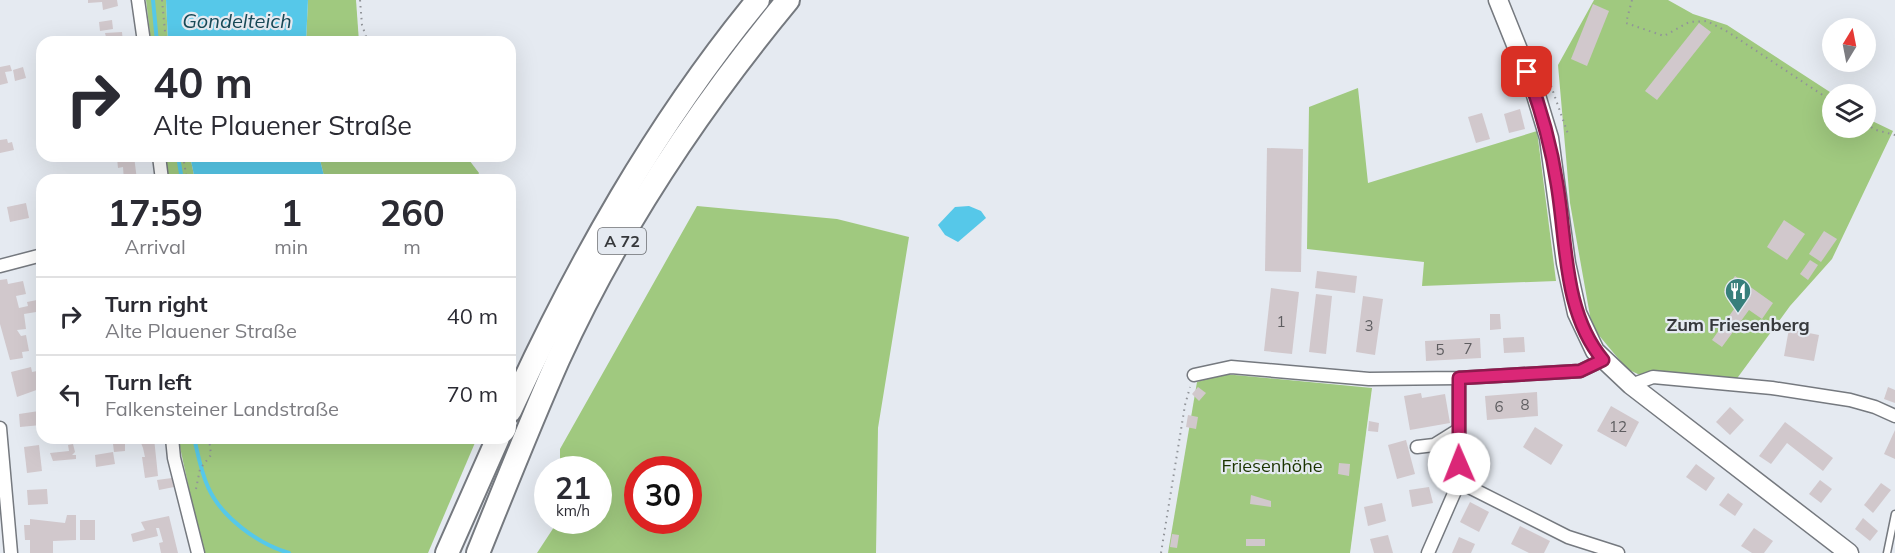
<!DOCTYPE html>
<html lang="en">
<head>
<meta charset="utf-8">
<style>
	body { margin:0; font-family:Mulish,sans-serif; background:#f7f7f7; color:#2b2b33; height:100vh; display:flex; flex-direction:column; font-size:22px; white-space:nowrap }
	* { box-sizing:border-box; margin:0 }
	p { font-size:20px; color:#7c7c81 }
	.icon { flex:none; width:33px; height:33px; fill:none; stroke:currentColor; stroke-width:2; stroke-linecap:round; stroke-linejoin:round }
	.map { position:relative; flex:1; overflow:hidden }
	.details { position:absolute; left:36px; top:174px; width:480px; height:270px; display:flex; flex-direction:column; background:#fff; border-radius:18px; box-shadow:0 6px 24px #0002 }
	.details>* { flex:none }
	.top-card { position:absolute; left:36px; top:36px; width:480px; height:126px; border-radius:18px; box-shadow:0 6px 24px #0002; background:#fff; color:#2b2b33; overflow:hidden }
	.needle { width:39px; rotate:10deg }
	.tools { position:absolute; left:1822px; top:18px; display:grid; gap:12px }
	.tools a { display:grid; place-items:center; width:54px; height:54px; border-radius:50%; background:#fff; box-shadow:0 6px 24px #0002; font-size:30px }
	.speed { position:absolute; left:534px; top:456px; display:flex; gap:12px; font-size:30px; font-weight:700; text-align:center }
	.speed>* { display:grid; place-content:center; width:78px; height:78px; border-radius:50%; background:#fff; box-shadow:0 6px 24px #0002; line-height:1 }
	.speed small { font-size:15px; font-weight:400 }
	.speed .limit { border:9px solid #d22; background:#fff; color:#111 }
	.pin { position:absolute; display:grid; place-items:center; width:51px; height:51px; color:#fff; margin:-26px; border-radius:12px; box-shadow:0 3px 9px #0006 }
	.me { position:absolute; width:66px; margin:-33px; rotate:359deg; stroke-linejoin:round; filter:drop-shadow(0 0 4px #0008) }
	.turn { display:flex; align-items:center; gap:21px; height:126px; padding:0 18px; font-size:27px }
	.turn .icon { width:78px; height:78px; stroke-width:2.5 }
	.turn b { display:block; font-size:42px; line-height:51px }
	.eta { display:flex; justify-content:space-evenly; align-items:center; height:102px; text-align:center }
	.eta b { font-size:36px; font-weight:700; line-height:42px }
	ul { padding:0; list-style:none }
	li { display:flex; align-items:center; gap:18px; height:78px; padding:0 18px; border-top:2px solid #e1e1e2 }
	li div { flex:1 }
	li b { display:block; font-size:22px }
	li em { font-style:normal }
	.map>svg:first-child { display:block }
	.green { fill:#a0c97f; fill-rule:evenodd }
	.water { fill:#56c8e9 }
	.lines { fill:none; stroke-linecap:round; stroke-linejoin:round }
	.stream { stroke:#56c8e9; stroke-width:4 }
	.building { fill:#d1c8cc }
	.lane-casing { stroke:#75797f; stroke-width:9 }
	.street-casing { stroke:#75797f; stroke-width:15 }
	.secondary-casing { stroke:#75797f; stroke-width:21 }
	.highway-casing { stroke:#75797f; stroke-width:26 }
	.path { stroke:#919499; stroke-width:2; stroke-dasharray:1.5 4.5; stroke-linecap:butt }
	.lane { stroke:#fff; stroke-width:6 }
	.street { stroke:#fff; stroke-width:12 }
	.secondary { stroke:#fff; stroke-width:18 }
	.highway { stroke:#fff; stroke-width:22 }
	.route-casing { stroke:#8e194d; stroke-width:15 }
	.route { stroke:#db2777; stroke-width:10 }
	.labels { text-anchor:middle; stroke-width:4.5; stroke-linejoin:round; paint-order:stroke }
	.number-label { font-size:15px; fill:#5e5d60 }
	.shield { fill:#e5eaf1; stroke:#6b6e72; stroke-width:1.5 }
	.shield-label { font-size:16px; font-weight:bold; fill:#37393c }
	.poi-label { font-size:18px; font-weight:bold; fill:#37393c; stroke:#e5eaf1 }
	.park-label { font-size:18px; fill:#1b3400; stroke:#e5eaf1 }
	.water-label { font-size:20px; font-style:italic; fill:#184957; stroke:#e5eaf1 }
</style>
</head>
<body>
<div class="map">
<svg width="1895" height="553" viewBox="0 0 1895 553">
	<rect width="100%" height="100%" fill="#e5eaf1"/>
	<g class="green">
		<polygon points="146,0 166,0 168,42 151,42"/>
		<polygon points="308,0 356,0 359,42 306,42"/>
		<polygon points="1594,0 1668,0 1693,14 1727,25 1833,94 1833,128 1866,128 1866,118 1893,131 1832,259 1790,306 1730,388 1655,382 1627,369 1592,327 1570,203 1558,65"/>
		<polygon points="1358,88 1368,183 1537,131 1556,281 1422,286 1424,262 1307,249 1309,107"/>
		<polygon points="163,156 190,156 195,180 166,180"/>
		<polygon points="319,156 466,156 479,173 475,180 325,180"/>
		<path d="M697,206L837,219L909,237L878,428L876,553H537L558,521L598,520V470L560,469V449ZM638,470H688V520H638Z"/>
		<polygon points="1224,374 1372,388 1350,553 1168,553 1197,382"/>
		<polygon points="178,438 477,438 428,553 203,553"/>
	</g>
	<g class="water">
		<polygon points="166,0 308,0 306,42 168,42"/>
		<polygon points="190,156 319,156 325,180 195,180"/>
		<polygon points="969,206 981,211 986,218 958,242 945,235 938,225 955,207"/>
	</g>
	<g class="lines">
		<g class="stream">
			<polyline points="153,0 157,42"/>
			<polyline points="178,156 182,180"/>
			<path d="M194,438C198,454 201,472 208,487C221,517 258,544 289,553"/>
		</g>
	</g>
	<g class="building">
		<polygon points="88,0 117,0 118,6 103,10 102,2 88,3"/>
		<polygon points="1593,4 1609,11 1587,66 1571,59"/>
		<polygon points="112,20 113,29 100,31 99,22"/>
		<polygon points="1699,23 1711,32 1657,100 1645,91"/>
		<polygon points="122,32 123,42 95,42 94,38 106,37 105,33"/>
		<polygon points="10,65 12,71 5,72 8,83 0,85 0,67"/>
		<polygon points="23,67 26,78 15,81 13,70"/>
		<polygon points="1520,109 1525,129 1509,133 1504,114"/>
		<polygon points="1482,113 1490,139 1476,143 1468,117"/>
		<polygon points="7,139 8,143 12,142 14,150 0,153 0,140"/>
		<polygon points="1267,148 1303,149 1301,272 1265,271"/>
		<polygon points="134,156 137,180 124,180 123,167 118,168 117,158"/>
		<polygon points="26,203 29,218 10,222 7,207"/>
		<polygon points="1784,220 1805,234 1787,260 1767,247"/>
		<polygon points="1824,231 1837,239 1821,262 1809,254"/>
		<polygon points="1810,260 1818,265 1808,280 1800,274"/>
		<polygon points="1317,271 1357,276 1355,293 1315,288"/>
		<polygon points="1735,276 1773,303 1762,319 1749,310 1722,347 1712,340 1739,302 1724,292"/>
		<polygon points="7,279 8,284 23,281 26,294 16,296 19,308 28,306 27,302 42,299 42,311 24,314 26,329 17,330 21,336 26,335 29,351 22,352 23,358 10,360 0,324 0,280"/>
		<polygon points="1271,288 1299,292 1292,354 1264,351"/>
		<polygon points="1316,294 1332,296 1326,354 1309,352"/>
		<polygon points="1363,296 1383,299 1375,355 1356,352"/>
		<polygon points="1490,314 1500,314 1501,329 1490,330"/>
		<polygon points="1789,329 1819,335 1814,361 1784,356"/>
		<polygon points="1524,337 1525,352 1504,353 1503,338"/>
		<polygon points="1480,338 1481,358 1426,361 1425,341"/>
		<polygon points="31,367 32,372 42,370 42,388 17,397 11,372"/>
		<polygon points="1198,387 1206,393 1199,401 1192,394"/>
		<polygon points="1888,387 1895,390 1895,403 1884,399"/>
		<polygon points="1537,392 1538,416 1487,420 1485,396"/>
		<polygon points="1421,393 1422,398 1445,394 1450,423 1410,430 1404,396"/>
		<polygon points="1611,406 1639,422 1626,447 1597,431"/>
		<polygon points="1730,407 1744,420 1730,435 1716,422"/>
		<polygon points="39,411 41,425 20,427 19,414"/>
		<polygon points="1188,415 1198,417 1196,429 1186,427"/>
		<polygon points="1369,421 1379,423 1378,432 1368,431"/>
		<polygon points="1785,422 1833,458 1823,471 1787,443 1771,464 1759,456"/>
		<polygon points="1535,427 1563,445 1551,465 1523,447"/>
		<polygon points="1895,430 1895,459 1884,454"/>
		<polygon points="139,438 154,438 158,476 145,478 142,457 145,457 143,448"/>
		<polygon points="1406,440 1415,474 1397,479 1388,445"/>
		<polygon points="125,443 125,451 114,452 113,444"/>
		<polygon points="73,444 75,452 72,455 76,455 76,459 53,461 50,453 69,451 68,445"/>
		<polygon points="39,445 42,471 27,473 24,447"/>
		<polygon points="113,452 115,464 96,467 95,455"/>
		<polygon points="1446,454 1450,471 1431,475 1428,458"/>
		<polygon points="1255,459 1267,460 1266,469 1254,467"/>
		<polygon points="1339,463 1350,464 1349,476 1338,474"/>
		<polygon points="1696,464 1715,478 1706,491 1686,477"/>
		<polygon points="172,478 174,487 159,490 157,480"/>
		<polygon points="1820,480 1832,489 1821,503 1809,494"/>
		<polygon points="1881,483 1891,490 1873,513 1864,505"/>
		<polygon points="1429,487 1433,503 1412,507 1409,490"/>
		<polygon points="47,489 48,504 28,505 27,490"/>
		<polygon points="1728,493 1743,504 1735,516 1719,505"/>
		<polygon points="1251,495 1271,501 1271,507 1250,504"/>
		<polygon points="1470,502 1489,512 1479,532 1460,522"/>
		<polygon points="1382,503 1386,521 1368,526 1364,507"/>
		<polygon points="67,515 76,515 76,540 53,541 53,553 30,553 30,540 25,540 24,525 30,525 30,519 65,523"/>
		<polygon points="169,516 178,553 161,553 159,543 163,542 159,528 156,528 158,536 133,542 131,534 145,530 141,522"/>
		<polygon points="1863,518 1878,531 1870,541 1855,529"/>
		<rect x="80" y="520" width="15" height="20"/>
		<polygon points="1520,526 1550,541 1544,553 1529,553 1511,544"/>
		<polygon points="1754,528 1773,541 1764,553 1752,553 1741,546"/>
		<polygon points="1172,534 1179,535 1177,548 1170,547"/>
		<polygon points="1388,535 1393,553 1374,553 1370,539"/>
		<polygon points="1459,537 1475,544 1471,553 1452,553"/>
		<rect x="1246" y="539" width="19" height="7"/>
	</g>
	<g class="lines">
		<g class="lane-casing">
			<polyline id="lane" points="1887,553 1895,514"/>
		</g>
		<g class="street-casing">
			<g id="street">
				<polyline points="138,0 144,42"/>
				<polyline points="159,156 162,180"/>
				<polyline points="0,266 42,255"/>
				<polyline points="1194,375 1231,367 1369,379 1459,378 1580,371 1603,360"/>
				<polyline points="1459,378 1459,482 1568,537 1618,553"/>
				<polyline points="1631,385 1653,377 1772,388 1850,400 1875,407 1895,416"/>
				<polyline points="0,428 11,553"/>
				<polyline points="172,438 174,458 198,553"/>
				<polyline points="1417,447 1434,445 1458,430"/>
				<polyline points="1428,553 1459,482"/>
			</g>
		</g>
		<g class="secondary-casing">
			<polyline id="secondary" points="1498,0 1535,92 1549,138 1566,263 1577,313 1595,351 1631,385 1849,553"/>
		</g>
		<g class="highway-casing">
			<g id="highway">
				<path d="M510,411C577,265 656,124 758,0"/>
				<polyline points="447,553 498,438"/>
				<path d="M478,553C504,489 530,423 558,360C617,231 698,109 788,0"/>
			</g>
		</g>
		<g class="path">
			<polyline points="162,0 166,42"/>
			<polyline points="360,0 362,25 368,42"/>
			<polyline points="1632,0 1626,23 1664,36 1689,22 1707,21 1728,32 1833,102"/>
			<polyline points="1549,80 1568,134"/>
			<polyline points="1866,124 1876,130 1895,135"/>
			<polyline points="183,156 187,180"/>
			<polyline points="196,489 200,469 211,455 209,438"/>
			<polyline points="1161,553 1185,405 1190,387"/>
		</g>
		<use href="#lane" class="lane"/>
		<use href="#street" class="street"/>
		<use href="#secondary" class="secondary"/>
		<use href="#highway" class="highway"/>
	</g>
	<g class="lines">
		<g class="route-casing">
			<path id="route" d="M1459,464V378L1580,371L1603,360C1563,312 1567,243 1557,184C1551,145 1541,109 1527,72"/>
		</g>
		<use href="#route" class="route"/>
	</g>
	<defs>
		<g id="restaurant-pin" transform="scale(1.35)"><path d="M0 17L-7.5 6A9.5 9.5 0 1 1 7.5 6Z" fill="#377f7b" stroke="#e5eaf1"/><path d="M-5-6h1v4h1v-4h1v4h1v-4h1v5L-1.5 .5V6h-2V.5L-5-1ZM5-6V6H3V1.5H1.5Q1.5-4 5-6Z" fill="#fff"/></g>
	</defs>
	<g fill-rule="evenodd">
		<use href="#restaurant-pin" x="1738" y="291"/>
	</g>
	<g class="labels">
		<g class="number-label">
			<text x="1281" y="327">1</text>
			<text x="1369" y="331">3</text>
			<text x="1468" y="354">7</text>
			<text x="1440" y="355">5</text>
			<text x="1525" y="410">8</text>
			<text x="1499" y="412">6</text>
			<text x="1618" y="432">12</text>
		</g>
		<rect class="shield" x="598" y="228" width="48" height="26" rx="4.5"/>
		<g class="shield-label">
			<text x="622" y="247">A 72</text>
		</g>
		<g class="poi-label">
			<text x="1738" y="331">Zum Friesenberg</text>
		</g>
		<g class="park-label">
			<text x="1272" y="472">Friesenhöhe</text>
		</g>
		<g class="water-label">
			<text x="237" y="28">Gondelteich</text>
		</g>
	</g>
</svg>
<div class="tools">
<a><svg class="needle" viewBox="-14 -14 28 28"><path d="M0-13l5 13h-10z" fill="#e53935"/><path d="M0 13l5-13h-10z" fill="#7c7c81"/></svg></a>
<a><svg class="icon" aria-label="layers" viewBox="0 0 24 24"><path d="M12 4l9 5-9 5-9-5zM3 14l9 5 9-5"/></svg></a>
</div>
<div class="speed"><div>21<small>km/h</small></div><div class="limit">30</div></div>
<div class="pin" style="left:1527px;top:72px;background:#d93025"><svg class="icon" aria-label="arrive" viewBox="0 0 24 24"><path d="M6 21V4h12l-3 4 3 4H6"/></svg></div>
<svg class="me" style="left:1459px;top:464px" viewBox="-20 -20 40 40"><circle r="19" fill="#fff"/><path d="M0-13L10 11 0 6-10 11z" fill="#db2777"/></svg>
<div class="top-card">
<div class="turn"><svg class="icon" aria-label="right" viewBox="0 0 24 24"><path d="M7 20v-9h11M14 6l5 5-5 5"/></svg><div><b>40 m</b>Alte Plauener Straße</div></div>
</div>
<section class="details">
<div class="eta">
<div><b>17:59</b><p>Arrival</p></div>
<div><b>1</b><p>min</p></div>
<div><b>260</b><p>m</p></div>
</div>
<ul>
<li><svg class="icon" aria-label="right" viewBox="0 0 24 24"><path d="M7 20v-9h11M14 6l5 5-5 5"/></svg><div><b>Turn right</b><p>Alte Plauener Straße</p></div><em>40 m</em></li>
<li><svg class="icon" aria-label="left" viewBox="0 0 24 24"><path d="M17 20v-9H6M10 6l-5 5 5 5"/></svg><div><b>Turn left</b><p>Falkensteiner Landstraße</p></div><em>70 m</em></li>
</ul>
</section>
</div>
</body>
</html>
